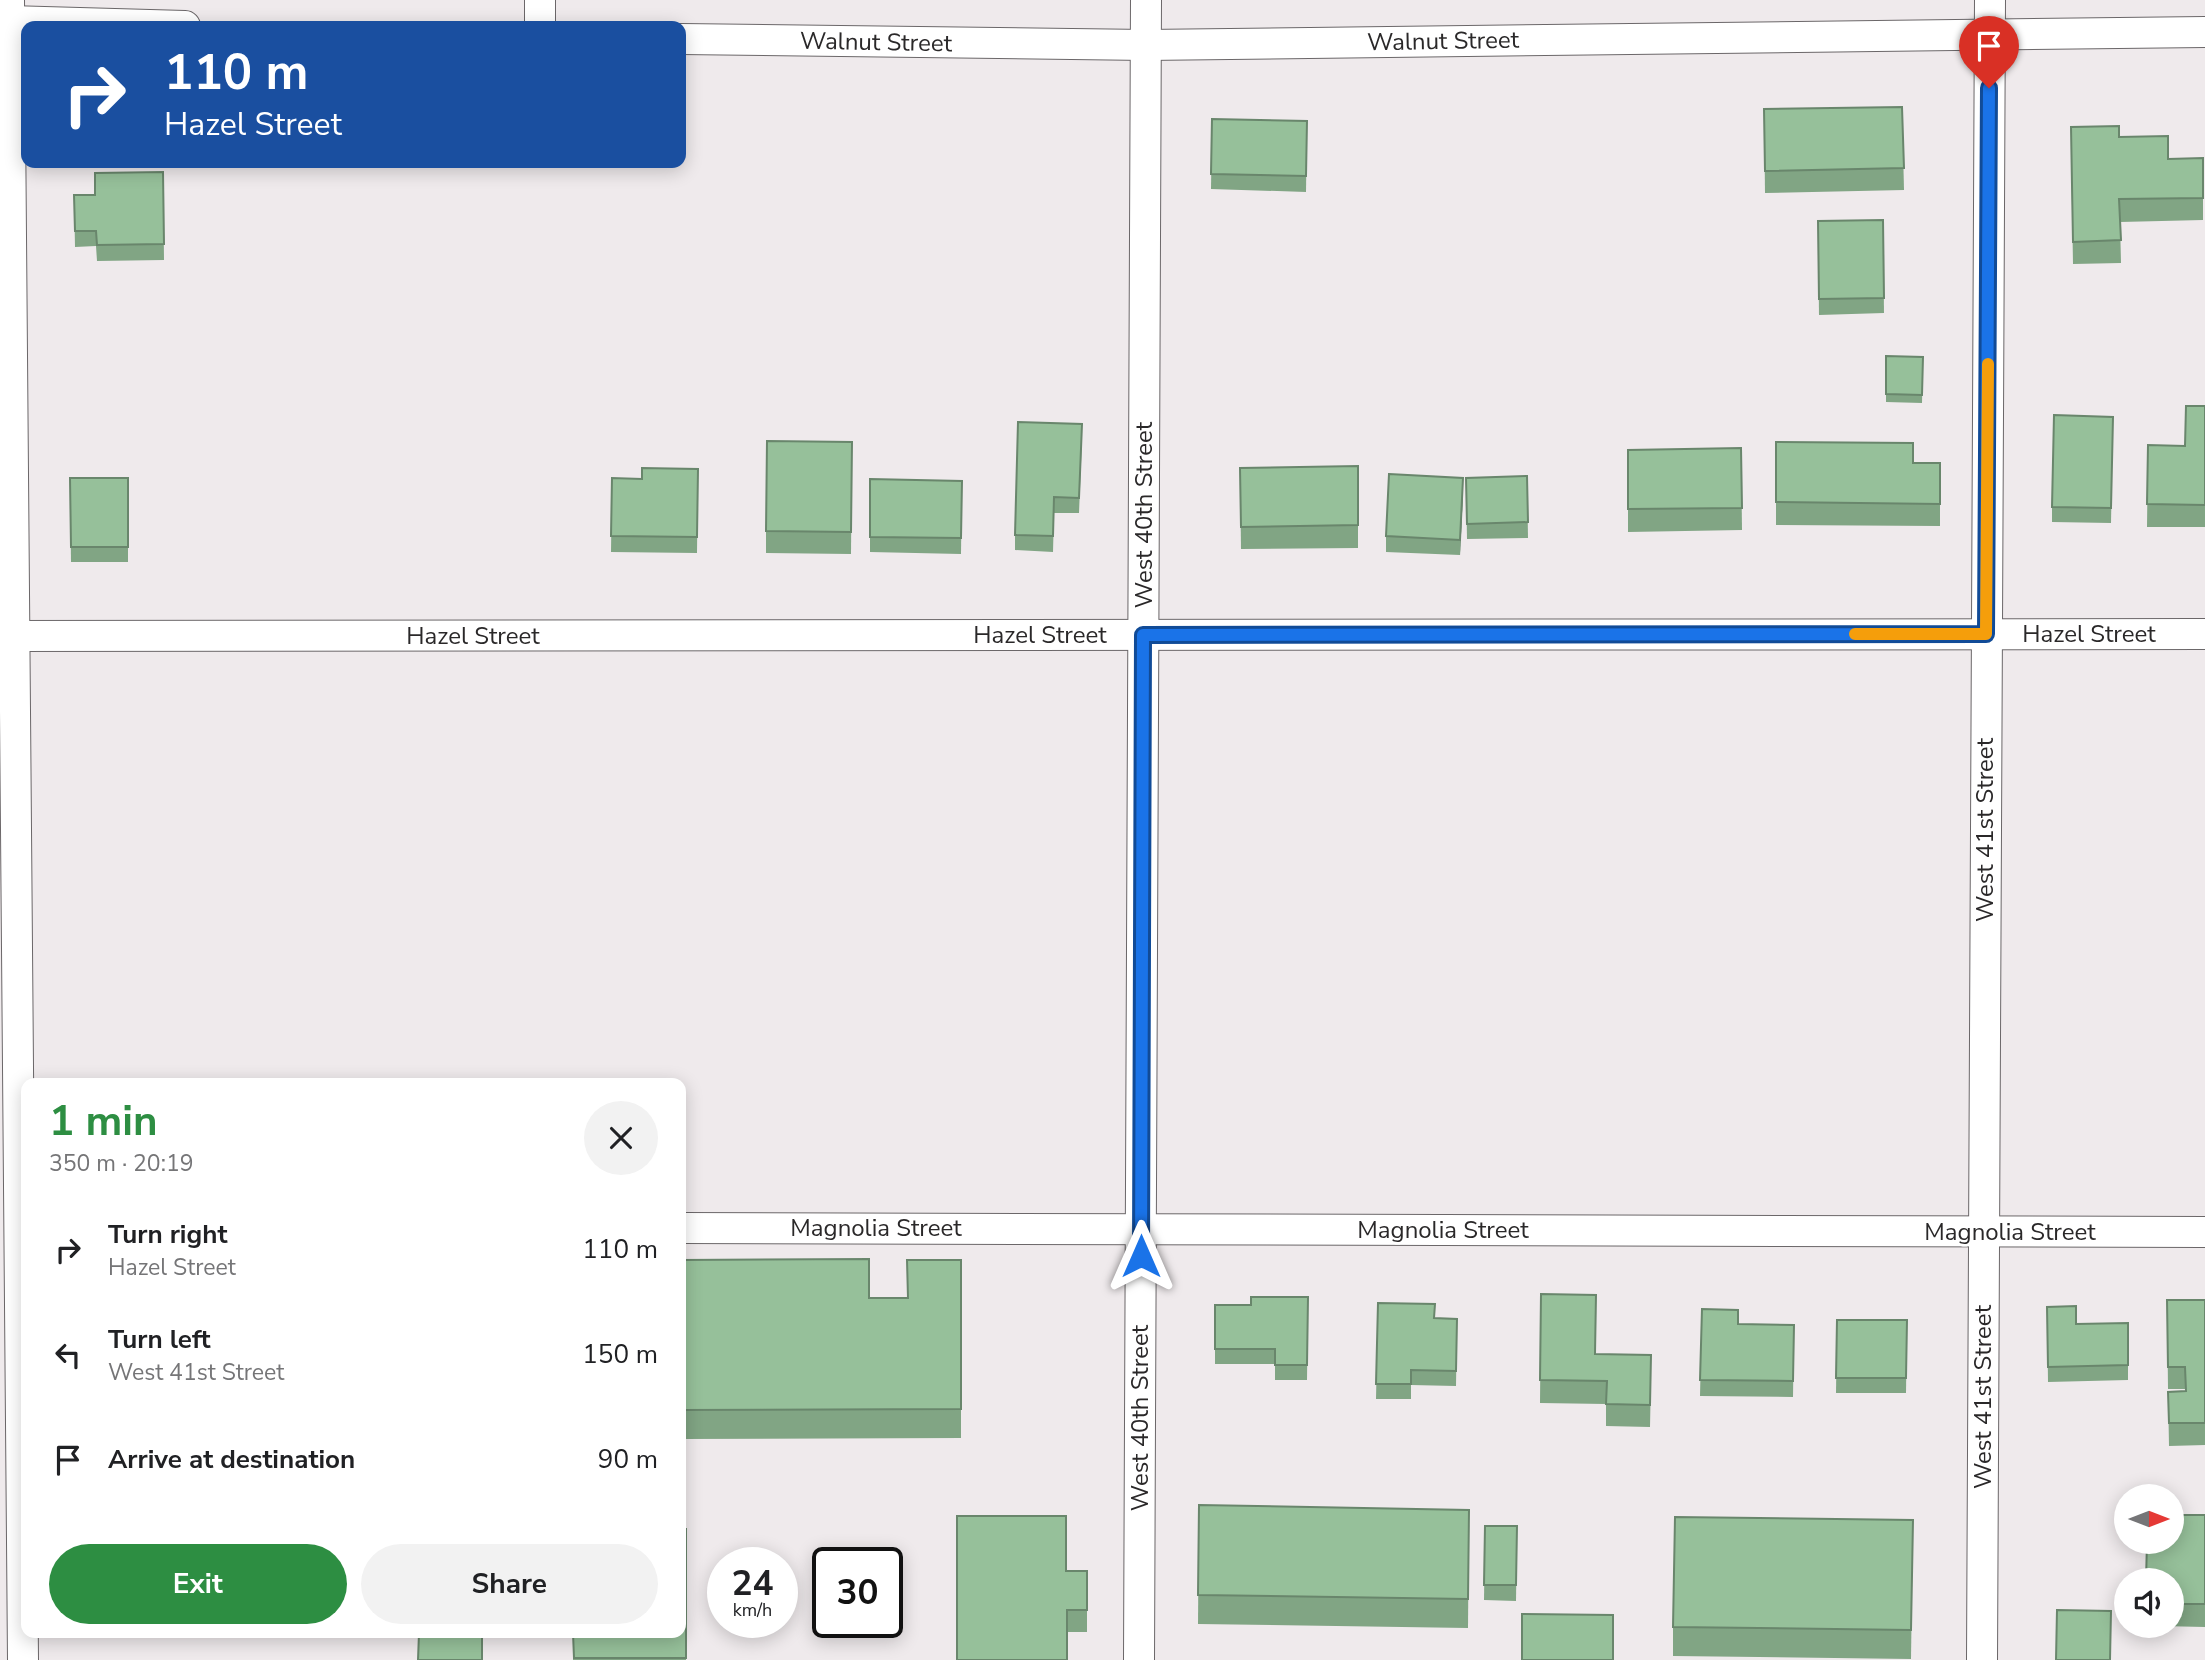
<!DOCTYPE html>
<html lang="en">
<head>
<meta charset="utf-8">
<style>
	body { margin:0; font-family:"Nunito Sans",sans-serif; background:#f2f2f2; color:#202124; height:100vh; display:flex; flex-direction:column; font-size:26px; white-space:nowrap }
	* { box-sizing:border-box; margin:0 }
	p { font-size:23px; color:#757577 }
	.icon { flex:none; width:38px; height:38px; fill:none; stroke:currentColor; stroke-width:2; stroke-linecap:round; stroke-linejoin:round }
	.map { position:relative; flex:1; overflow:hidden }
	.panel { position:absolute; left:21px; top:1078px; width:665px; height:560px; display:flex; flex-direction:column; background:#fff; border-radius:14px; box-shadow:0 4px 18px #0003 }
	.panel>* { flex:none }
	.top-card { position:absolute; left:21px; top:21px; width:665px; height:147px; border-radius:14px; box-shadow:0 4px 18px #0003; background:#1a4fa0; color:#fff; overflow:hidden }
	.needle { width:46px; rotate:90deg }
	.tools { position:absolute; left:2114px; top:1484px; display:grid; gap:14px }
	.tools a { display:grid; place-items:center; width:70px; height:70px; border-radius:50%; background:#fff; box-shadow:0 4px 18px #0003; font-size:35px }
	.speed { position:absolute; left:707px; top:1547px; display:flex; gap:14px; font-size:35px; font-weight:700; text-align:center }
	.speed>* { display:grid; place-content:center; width:91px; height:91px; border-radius:50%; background:#fff; box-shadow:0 4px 18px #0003; line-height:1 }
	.speed small { font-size:18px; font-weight:400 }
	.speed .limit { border:4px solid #111; border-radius:10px; background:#fff; color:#111 }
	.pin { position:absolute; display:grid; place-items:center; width:60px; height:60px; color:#fff; margin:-72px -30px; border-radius:50% 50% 50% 0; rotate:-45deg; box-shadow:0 0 7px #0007 }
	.pin .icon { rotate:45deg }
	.me { position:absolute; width:77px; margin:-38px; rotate:0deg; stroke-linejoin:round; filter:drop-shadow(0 0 5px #0008) }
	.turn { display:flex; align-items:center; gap:24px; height:147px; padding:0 28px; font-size:32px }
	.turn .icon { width:91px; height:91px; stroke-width:2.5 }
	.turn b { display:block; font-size:49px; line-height:60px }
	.round { display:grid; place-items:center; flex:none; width:74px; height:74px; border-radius:37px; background:#f2f2f2 }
	.head { display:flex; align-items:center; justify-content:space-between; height:119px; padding:0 28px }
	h1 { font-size:42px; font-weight:700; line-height:52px; color:#2d8e42 }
	.action { display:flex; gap:14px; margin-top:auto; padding:14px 28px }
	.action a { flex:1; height:80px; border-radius:42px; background:#2d8e42; color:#fff; font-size:28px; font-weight:700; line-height:80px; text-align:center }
	.action a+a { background:#f2f2f2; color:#202124 }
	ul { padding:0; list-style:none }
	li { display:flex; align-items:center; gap:21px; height:105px; padding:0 28px }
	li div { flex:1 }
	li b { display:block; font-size:26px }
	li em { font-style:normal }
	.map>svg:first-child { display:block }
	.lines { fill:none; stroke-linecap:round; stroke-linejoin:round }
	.minor-casing { stroke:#6b6769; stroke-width:32 }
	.minor { stroke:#fff; stroke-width:30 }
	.wall { fill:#81a584 }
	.shaded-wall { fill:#69866c }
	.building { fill:#96c09a; stroke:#69866c; stroke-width:2 }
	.route-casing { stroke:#114b97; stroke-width:18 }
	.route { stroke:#1a73e8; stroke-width:12 }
	.slow { stroke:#f59e0b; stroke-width:12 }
	.labels { text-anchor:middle; stroke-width:5; stroke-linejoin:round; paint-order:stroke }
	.street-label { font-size:24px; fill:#2a2829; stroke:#fff }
</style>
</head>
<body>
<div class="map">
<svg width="2205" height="1660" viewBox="0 0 2205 1660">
	<rect width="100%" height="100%" fill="#efeaec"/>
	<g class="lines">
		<g class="minor-casing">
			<g id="minor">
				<polyline points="9,0 23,1660"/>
				<polyline points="540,0 540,26"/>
				<polyline points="9,21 185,26"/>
				<polyline points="681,39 1146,45 2205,32"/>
				<polyline points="0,636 2205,634"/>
				<polyline points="681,1228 2205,1232"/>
				<polyline points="1139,1660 1146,0"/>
				<polyline points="1982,1660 1990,0"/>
			</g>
		</g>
		<use href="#minor" class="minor"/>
	</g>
	<g class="wall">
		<polygon points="1902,107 1904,190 1765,193 1764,109"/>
		<polygon points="1212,119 1307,121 1306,192 1211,189"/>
		<polygon points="2119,137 2168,159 2203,158 2203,220 2120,222 2121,263 2073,264 2071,149"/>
		<polygon points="163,172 164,260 97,261 96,246 75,247 74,195 95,195"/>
		<polygon points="1883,220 1884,313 1819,315 1818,221"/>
		<polygon points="1886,356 1923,357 1922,403 1886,402"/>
		<polygon points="2205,406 2205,527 2147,527 2148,445 2185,446"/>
		<polygon points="2113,417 2111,523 2052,522 2052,507"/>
		<polygon points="1082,439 1079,513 1054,513 1053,552 1015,550 1015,535"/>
		<polygon points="852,442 851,554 766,553 766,531"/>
		<polygon points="1776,442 1913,463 1940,463 1940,526 1776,525"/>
		<polygon points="1741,448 1742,530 1628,532 1628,450"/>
		<polygon points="1358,466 1358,548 1241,549 1240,468"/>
		<polygon points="698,469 697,553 611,552 612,478 642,479"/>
		<polygon points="1527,476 1528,538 1467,539 1466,478"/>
		<polygon points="70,478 128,478 128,562 71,562"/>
		<polygon points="870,479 962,481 961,554 870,552"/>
		<polygon points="1463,493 1460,555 1386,552 1386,536"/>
		<polygon points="681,1260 869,1298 907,1298 961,1260 961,1438 681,1439"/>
		<polygon points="1541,1294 1596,1354 1651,1377 1650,1427 1606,1426 1606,1404 1540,1403"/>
		<polygon points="1308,1297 1307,1380 1275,1380 1275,1364 1215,1364 1215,1305 1251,1305"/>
		<polygon points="2167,1300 2205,1300 2205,1445 2169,1446 2168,1392 2185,1391 2185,1389 2168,1389"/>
		<polygon points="1378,1303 1435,1318 1457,1319 1456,1386 1411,1385 1411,1399 1376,1399"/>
		<polygon points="2047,1307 2076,1324 2128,1323 2128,1380 2048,1382"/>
		<polygon points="1702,1309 1738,1324 1794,1325 1793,1397 1700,1396"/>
		<polygon points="1837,1320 1907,1320 1906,1393 1836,1393"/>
		<polygon points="1199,1505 1469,1510 1468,1628 1198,1624"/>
		<polygon points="2205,1515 2205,1627 2160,1626 2172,1626 2172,1580"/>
		<polygon points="1913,1520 1911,1659 1673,1656 1673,1627"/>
		<polygon points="1485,1526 1517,1526 1516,1601 1484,1600"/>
		<polygon points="686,1529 686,1660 573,1660 573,1633"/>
		<polygon points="1066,1571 1087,1571 1087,1632 1067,1632"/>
	</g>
	<polygon class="shaded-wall" points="1463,478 1463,493 1460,555 1460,540"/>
	<g class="building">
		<polygon points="1902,107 1904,168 1765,171 1764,109"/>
		<polygon points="1212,119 1307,121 1306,176 1211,174"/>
		<polygon points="2119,126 2119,137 2168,136 2168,159 2203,158 2203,198 2119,199 2121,240 2073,242 2071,127"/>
		<polygon points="163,172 164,244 97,245 96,231 75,231 74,195 95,195 95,173"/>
		<polygon points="1883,220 1884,298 1819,299 1818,221"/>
		<polygon points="1886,356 1923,357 1922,395 1886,394"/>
		<polygon points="2186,406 2205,406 2205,505 2147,504 2148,445 2185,446"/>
		<polygon points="2054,415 2113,417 2111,508 2052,507"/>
		<polygon points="1018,422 1082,424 1079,498 1054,497 1053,536 1015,535"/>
		<polygon points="767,441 852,442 851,532 766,531"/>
		<polygon points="1776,442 1913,443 1913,463 1940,463 1940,504 1776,502"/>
		<polygon points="1741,448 1742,508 1628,509 1628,450"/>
		<polygon points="1358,466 1358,525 1241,527 1240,468"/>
		<polygon points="642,468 698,469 697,537 611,536 612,478 642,479"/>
		<polygon points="1389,474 1463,478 1460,540 1386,536"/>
		<polygon points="1527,476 1528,522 1467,524 1466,478"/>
		<polygon points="70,478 128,478 128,547 71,547"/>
		<polygon points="870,479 962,481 961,538 870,537"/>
		<polygon points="869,1259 869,1298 908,1298 907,1260 961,1260 961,1409 681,1410 681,1260"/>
		<polygon points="1541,1294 1596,1295 1595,1354 1651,1355 1650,1405 1606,1404 1607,1381 1540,1380"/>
		<polygon points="1251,1297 1308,1297 1307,1365 1275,1365 1275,1349 1215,1349 1215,1305 1251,1305"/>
		<polygon points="2167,1300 2205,1300 2205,1423 2169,1423 2168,1392 2186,1391 2185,1367 2168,1367"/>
		<polygon points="1378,1303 1435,1304 1434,1318 1457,1319 1456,1371 1411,1370 1411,1384 1376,1384"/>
		<polygon points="2076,1306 2076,1324 2128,1323 2128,1365 2048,1367 2047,1307"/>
		<polygon points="1702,1309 1738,1310 1738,1324 1794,1325 1793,1381 1700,1380"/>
		<polygon points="1837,1320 1907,1320 1906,1378 1836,1378"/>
		<polygon points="1199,1505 1469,1510 1468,1599 1198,1595"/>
		<polygon points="2172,1515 2205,1515 2205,1604 2172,1604 2172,1580 2146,1580 2147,1542 2172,1542"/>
		<polygon points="957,1516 1066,1516 1066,1571 1087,1571 1087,1610 1067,1610 1067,1660 957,1660"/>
		<polygon points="1675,1517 1913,1520 1911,1630 1673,1627"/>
		<polygon points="1485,1526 1517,1526 1516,1585 1484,1585"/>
		<polygon points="681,1529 686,1529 686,1658 574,1658 573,1633 681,1633"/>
		<polygon points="2057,1610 2111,1611 2110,1660 2056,1660"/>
		<polygon points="1522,1614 1613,1615 1613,1660 1522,1660"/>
		<polygon points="419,1633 482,1633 482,1660 418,1660"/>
	</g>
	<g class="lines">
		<g class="route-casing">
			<polyline id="route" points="1141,1256 1143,635 1986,634 1989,88"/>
		</g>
		<use href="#route" class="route"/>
		<polyline class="slow" points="1855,634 1986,634 1988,364"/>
	</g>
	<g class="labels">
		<g class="street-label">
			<text transform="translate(1443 41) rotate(-1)" y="8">Walnut Street</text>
			<text transform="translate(876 42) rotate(1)" y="8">Walnut Street</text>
			<text transform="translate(1144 515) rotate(-90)" y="8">West 40th Street</text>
			<text x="2089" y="642">Hazel Street</text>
			<text x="1040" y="643">Hazel Street</text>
			<text x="473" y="644">Hazel Street</text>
			<text transform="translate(1985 830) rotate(-90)" y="8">West 41st Street</text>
			<text x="876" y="1236">Magnolia Street</text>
			<text x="1443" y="1238">Magnolia Street</text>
			<text x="2010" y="1240">Magnolia Street</text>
			<text transform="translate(1983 1397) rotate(-90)" y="8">West 41st Street</text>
			<text transform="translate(1140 1418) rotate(-90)" y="8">West 40th Street</text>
		</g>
	</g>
</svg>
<div class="tools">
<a><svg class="needle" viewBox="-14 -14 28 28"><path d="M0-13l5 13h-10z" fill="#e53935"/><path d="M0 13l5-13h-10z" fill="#757577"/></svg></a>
<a><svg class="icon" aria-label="sound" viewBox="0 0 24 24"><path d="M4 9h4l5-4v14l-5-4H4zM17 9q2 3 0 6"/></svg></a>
</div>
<div class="speed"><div>24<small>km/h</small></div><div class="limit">30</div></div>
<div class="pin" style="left:1989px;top:88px;background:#d93025"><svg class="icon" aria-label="arrive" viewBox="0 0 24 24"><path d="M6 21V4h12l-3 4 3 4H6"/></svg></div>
<svg class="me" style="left:1141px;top:1256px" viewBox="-20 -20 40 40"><path d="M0-17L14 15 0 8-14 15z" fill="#1a73e8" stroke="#fff" stroke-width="4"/></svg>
<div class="top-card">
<div class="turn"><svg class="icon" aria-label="right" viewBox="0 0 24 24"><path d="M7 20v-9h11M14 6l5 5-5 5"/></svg><div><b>110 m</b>Hazel Street</div></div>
</div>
<section class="panel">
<div class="head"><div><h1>1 min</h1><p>350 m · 20:19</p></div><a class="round"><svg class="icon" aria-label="close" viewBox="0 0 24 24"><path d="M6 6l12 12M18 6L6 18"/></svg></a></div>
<ul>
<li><svg class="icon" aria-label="right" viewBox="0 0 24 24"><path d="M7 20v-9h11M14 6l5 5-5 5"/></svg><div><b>Turn right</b><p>Hazel Street</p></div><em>110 m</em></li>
<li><svg class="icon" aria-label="left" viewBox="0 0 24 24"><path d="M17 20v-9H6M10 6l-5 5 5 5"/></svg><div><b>Turn left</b><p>West 41st Street</p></div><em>150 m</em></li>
<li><svg class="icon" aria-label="arrive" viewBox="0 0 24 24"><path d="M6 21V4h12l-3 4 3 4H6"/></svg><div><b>Arrive at destination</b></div><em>90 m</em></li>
</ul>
<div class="action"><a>Exit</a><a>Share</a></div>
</section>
</div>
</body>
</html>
